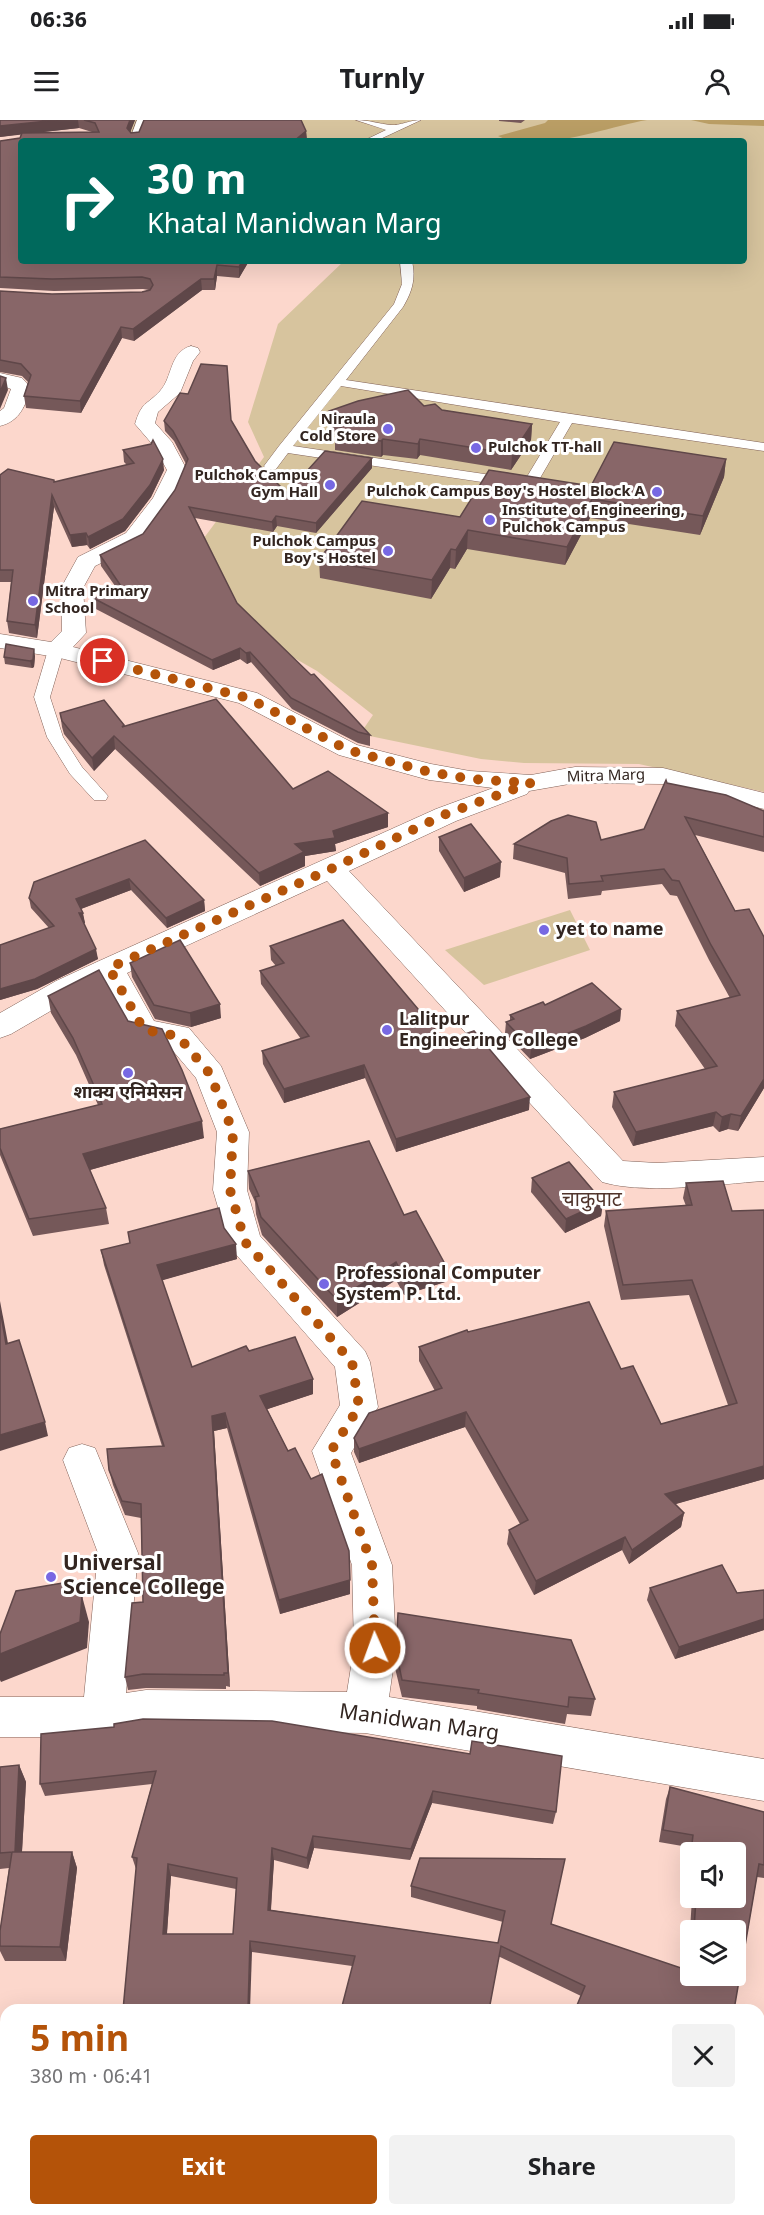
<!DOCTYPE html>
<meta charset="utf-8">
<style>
body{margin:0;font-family:Georgia,"Noto Sans Devanagari",serif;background:#f2f2f2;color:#202124;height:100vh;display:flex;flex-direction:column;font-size:22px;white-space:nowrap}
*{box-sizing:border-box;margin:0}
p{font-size:20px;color:#757577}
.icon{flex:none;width:33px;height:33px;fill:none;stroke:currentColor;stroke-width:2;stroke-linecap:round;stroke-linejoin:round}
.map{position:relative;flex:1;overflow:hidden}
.details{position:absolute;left:0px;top:1884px;width:765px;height:212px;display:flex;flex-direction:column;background:#fff;border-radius:18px 18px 0 0;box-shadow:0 6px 24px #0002}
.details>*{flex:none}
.guide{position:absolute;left:18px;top:18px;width:729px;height:126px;border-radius:6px;box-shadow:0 6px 24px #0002;background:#00695c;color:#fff;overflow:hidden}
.fabs{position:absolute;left:680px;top:1722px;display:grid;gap:12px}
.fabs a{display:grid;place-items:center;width:66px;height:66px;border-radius:6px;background:#fff;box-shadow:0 6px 24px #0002;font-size:30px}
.pin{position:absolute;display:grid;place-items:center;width:51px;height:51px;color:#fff;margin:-26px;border:3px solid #fff;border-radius:50%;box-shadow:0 2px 6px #0007}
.me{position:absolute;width:66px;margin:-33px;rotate:358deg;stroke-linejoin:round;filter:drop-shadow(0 0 4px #0008)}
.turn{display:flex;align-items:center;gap:21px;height:126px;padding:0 30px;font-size:27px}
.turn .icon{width:78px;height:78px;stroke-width:2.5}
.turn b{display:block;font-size:42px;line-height:51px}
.round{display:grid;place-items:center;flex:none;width:63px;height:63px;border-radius:6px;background:#f2f2f2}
.overview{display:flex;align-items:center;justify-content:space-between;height:102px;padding:0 30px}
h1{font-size:36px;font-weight:700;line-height:45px;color:#b45309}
.primary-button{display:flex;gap:12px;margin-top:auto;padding:12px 30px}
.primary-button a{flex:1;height:69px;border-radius:6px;background:#b45309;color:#fff;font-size:24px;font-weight:700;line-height:69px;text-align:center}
.primary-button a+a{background:#f2f2f2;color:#202124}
.status{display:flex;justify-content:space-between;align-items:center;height:42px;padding:0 30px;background:#fff;direction:ltr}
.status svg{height:16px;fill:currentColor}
header{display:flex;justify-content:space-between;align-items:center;height:78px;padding:0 30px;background:#fff;font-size:27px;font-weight:700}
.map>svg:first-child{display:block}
.green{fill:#d7c49e}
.forest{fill:#ba9e65}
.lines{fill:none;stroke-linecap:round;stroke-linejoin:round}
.service-casing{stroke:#816157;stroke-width:1}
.minor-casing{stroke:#816157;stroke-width:1}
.service{fill:#fff;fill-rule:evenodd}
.minor{fill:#fff;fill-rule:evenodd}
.wall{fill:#755859;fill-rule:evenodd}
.shaded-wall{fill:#5f4749}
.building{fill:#886668;stroke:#5f4749;stroke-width:1.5;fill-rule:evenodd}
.route{stroke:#b45309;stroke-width:10;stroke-dasharray:0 18}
.poi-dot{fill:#7768e3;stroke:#fff;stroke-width:2}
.labels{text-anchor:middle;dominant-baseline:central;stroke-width:6;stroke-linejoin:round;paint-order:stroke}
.far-poi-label{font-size:15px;font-weight:bold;fill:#322520;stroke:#fff;text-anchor:end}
.far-street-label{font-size:15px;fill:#322520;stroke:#fff}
.poi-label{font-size:18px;font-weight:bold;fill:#322520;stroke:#fff;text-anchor:start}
.neighbourhood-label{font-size:20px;fill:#50342b;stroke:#fff}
.near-poi-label{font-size:21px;font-weight:bold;fill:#322520;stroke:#fff;text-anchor:start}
.near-street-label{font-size:21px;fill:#322520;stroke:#fff}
</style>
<div class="status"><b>06:36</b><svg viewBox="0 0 49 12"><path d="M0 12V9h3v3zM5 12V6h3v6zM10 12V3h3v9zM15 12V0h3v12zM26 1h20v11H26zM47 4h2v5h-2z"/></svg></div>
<header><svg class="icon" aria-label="menu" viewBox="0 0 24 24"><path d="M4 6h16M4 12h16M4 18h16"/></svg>Turnly<svg class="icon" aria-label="person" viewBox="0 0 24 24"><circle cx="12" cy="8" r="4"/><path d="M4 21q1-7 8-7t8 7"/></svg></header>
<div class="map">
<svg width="764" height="2095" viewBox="0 0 764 2095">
<rect width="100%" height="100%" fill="#fcd7cc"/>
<!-- green -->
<g class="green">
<polygon points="111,0 764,0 764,672 639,644 524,643 481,639 360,614 373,595 317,551 247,511 198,426 264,337 248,302 278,204 344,141 744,141 744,21 108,21"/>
<polygon points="570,790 590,830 484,865 445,830"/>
</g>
<!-- forest -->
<g class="forest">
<path d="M548 0H647C606 7 536 35 498 16L545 3Z"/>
<polygon points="691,0 764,0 764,6 709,4"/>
</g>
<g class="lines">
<defs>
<g id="service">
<polygon points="137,0 147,0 138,21 132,21 130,19"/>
<path d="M356 0C369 0 379 4 391 5 399 6 411 0 421 0L376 21H363L386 10Z"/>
<path d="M400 141H412C416 159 412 172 403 187L346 260 764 323V331L572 303 536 365 529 369 288 333 276 349H266L264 346 279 326 394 184 402 164ZM341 266 560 302 525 360 293 326Z"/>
<polygon points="56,525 64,530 50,577 63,617 82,647 108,676 106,680 94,680 70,654 47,617 34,577 48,530"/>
</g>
<g id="minor">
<path d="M191 226 198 228 200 232 193 241 180 273 158 292 155 303 172 322 187 350 174 379 142 423 95 446 83 468 86 513 73 527 257 573 357 625 431 644 470 651 531 655 575 647 663 648 764 673V689L663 664 575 663 529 671 527 674 456 701 349 751 623 1041 657 1043 764 1037V1061C717 1064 646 1075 602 1062L327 761 127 853 154 901 189 908 221 946 249 1012 247 1070 260 1116 365 1231 370 1242 378 1287 351 1333 392 1445 396 1528 389 1577 764 1639V1681L365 1613 146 1610 103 1617H0V1577H84L98 1433 63 1340 69 1328 82 1324 95 1328 138 1433 126 1573 146 1570 347 1572 354 1528 352 1445 312 1331 340 1285 335 1247 233 1131 228 1122 213 1070 217 1012 196 958 168 925 133 917 103 864 78 875 11 914 0 918V893L56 861 99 841 436 689 493 668 429 660 339 635 239 583 56 537 0 528V514L51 522 62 511 61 468 78 437 126 413 153 378 167 350 153 325 135 304C142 281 146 286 160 271 173 257 169 232 191 226Z"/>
<path d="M0 253 22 258 31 268C25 286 20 301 0 306V291L4 288 11 269 0 265Z"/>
<rect x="0" y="1973" width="6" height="50"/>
<polygon points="473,2090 531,2090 534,2095 476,2095"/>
</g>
</defs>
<!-- service casing -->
<use href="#service" class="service-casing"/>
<!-- minor casing -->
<use href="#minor" class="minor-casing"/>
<!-- service -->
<use href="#service" class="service"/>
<!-- minor -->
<use href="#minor" class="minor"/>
</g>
<!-- wall -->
<g class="wall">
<path d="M0 0H135L130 12 131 13 306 11 307 21H21L249 141 239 158 217 156 215 170H202L134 221 122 218 81 293 26 288 24 276 28 262 22 256 0 252V171L52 174 142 172 149 170 143 169 54 171 0 168V21L20 18 21 14 0 17ZM79 8 92 12 34 13Z"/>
<polygon points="499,0 525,0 521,3 499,1"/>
<polygon points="424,286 442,290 532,304 531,320 511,350 420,335 417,339 383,335 381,337 335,330 335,314 336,313 329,307 329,291"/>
<polygon points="231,300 255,341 287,373 372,348 316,413 277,406 273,412 195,398 237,483 370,615 370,626 358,623 292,589 251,542 247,544 240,539 213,550 94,488 93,478 120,473 101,446 100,435 143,414 175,370 186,344 174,321 165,311 164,301"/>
<polygon points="123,330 164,350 151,377 125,411 90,429 87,425 72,427 54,387 37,518 9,513 7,501 11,462 0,462 0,355 55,362 127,345 124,342"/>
<polygon points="726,339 724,357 700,415 590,398 565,445 467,429 455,449 450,448 431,479 320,458 319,440 460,397 591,366"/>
<polygon points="35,536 34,547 32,548 5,544 4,537"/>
<polygon points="60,593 125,607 293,669 388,693 388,707 335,724 336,731 305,736 305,746 260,766 115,629 94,651 64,614 62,607"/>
<polygon points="667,663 764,691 764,732 695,715 735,791 764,968 738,1011 728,1009 719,1012 713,1006 633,1026 612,987 614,972 705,949 675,906 677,891 730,878 709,840 677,776 670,775 662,764 602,771 601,775 568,779 565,753 513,739 514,724 601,720 644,709"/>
<polygon points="439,717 500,757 464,772 439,731"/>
<polygon points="145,720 204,780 205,791 167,808 131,770 81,789 85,803 84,803 98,839 37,869 0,880 0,825 49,808 31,788 29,778"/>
<polygon points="270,826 445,921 529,990 396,1032 365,958 284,983 263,944 262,931 301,919 261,864 260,851 276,846 271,840"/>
<polygon points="130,843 221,898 191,907 155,899 132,857"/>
<polygon points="48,876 128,901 204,1018 90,1050 106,1088 109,1104 33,1116 0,1035 0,1009 98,985 76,935 51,893"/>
<polygon points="545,885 621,889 620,901 585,918 530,939 505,913 506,902 510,901 510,895"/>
<polygon points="248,1051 404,1095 445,1162 404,1175 396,1160 337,1197 262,1115 256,1094 255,1082 249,1069"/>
<polygon points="532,1058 603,1082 601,1096 565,1113 531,1072"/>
<polygon points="686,1063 764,1359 675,1384 684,1393 681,1407 629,1444 622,1430 534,1475 507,1424 509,1410 520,1404 465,1307 359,1343 354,1332 354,1318 435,1271 419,1241 419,1227 468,1212 621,1249 661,1304 728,1285 689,1175 621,1180 604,1106 606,1091 686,1086 683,1078"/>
<polygon points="224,1108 237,1139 162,1160 192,1247 249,1231 313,1259 313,1274 267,1289 288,1331 311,1359 349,1431 350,1474 280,1494 227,1308 214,1311 230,1567 226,1566 226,1569 146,1568 128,1570 125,1557 143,1482 141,1398 125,1395 113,1365 109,1350 162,1326 104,1145 101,1130"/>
<polygon points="650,1468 737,1473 764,1470 764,1510 675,1539 647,1480"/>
<polygon points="396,1531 595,1579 591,1596 567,1594 565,1604 477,1589 477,1586 402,1577 395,1548"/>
<path d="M114 1607 556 1692 553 1704 432 1683 410 1740 314 1728 308 1749 274 1740 271 1790 498 1823 503 1802 411 1777V1766L420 1738 551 1804 688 1851 690 1814V1856L735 1810H690L692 1778H735V1732H690V1765L685 1763 688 1727 659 1722 666 1679 670 1667 764 1692V1758L757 1757 734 1890 581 1876 500 1837 352 1846 252 1832 123 1890 136 1749 132 1737 152 1664 45 1676 40 1664ZM171 1756 236 1769 233 1814H167Z"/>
<polygon points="19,1645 26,1662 22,1732 72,1732 77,1748 66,1841 5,1841 0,1831 0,1811 9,1748 0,1749 0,1647"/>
<polygon points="667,2090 670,2090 737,2095 666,2095"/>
</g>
<!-- shaded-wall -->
<g class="shaded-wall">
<polygon points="57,0 78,0 79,8 0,17 0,6"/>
<polygon points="130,0 135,0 128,18 127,8"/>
<polygon points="306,11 307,21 294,21"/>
<polygon points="242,141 249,141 239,158 239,147"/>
<polygon points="217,145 217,156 215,170 214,159"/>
<polygon points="201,159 202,170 134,221 133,209"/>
<polygon points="121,207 122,218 81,293 80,281"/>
<polygon points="6,258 8,270 0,289 0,272"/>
<polygon points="532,304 531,320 511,350 512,334"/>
<polygon points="383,319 383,335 381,337 381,321"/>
<polygon points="420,319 420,335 417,339 418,324"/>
<polygon points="372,338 372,348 316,413 316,403"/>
<polygon points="163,339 164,350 151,377 125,411 90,429 88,417"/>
<polygon points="726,339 724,357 700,415 703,396"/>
<polygon points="52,375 54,387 37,518 35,505"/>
<polygon points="592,379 590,398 565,445 567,427"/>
<polygon points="276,396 277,406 273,412 272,402"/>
<polygon points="468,410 467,429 455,449 456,430"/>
<polygon points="86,413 87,425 72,427 70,415"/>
<polygon points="451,429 450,448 431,479 432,460"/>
<polygon points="240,528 240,539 213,550 212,540"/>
<polygon points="34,529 35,536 34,547 32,548 30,541"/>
<polygon points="250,532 251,542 247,544 246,533"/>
<polygon points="114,616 115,629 94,651 92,638"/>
<polygon points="388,693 388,707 335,724 336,731 305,736 305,746 260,766 259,753 295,724"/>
<polygon points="501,742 500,757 464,772 464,758"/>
<polygon points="129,759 131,770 78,790 76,779"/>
<polygon points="204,780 205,791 167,808 166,798"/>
<polygon points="79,793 83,793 85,803 81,804"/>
<polygon points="96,829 98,839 37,869 0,880 0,869"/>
<polygon points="220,884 221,898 191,907 190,893"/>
<polygon points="621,889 620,901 585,918 530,939 531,928"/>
<polygon points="364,945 365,958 284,983 284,969"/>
<polygon points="764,959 764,968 738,1011 741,996"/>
<polygon points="530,977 529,990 396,1032 396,1019"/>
<polygon points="716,992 713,1006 633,1026 636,1012"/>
<polygon points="731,994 728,1009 719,1012 722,997"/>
<polygon points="202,1001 204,1018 86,1051 83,1034"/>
<polygon points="603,1082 601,1096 565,1113 566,1099"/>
<polygon points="236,1124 237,1139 160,1161 157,1145"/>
<polygon points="396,1142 396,1160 337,1197 337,1180"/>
<polygon points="445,1144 445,1162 404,1175 404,1157"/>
<polygon points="0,1181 11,1239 6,1224 0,1189"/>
<polygon points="313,1259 313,1274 262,1291 260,1276"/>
<polygon points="466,1292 465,1307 359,1343 359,1329"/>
<polygon points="225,1293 227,1308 214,1311 230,1567 228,1553 212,1296"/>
<polygon points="45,1302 48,1316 0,1331 0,1315"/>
<polygon points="764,1346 764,1359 662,1388 665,1374"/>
<polygon points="684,1393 681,1407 629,1444 632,1430"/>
<polygon points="625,1417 622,1430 534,1475 536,1461"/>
<polygon points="350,1460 350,1474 280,1494 279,1480"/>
<polygon points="82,1476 89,1502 87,1528 1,1562 0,1560 0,1534"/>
<polygon points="764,1499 764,1510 675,1539 679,1527"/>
<polygon points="19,1645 26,1662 21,1747 15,1732"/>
<polygon points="433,1671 432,1683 410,1740 411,1729"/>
<polygon points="313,1716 314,1728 308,1749 307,1738"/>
<polygon points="272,1728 274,1740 270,1801 268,1790"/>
<polygon points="72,1732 77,1748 66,1841 60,1827"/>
<polygon points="168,1744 171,1756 166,1825 163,1814"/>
<polygon points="250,1821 252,1832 250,1890 248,1890"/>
</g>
<!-- building -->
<g class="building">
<polygon points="0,0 57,0 0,6"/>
<polygon points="84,0 130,0 127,8 131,13 139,12 144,0 301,0 306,11 294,21 21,21 21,141 242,141 239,147 217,145 214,159 201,159 133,209 121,207 80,281 24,276 31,255 21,244 0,240 0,171 52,174 142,172 150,170 153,165 150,159 142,157 52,159 0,157 0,21 20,18 22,13 99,12 95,3"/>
<polygon points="201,244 227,246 231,300 255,341 287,373 325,331 372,338 316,403 276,396 272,402 189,387 237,483 311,555 314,554 370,615 358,612 291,578 250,532 246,533 240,528 212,540 93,478 125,472 100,435 143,414 175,370 188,339 173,311 164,301 180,273 188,274"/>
<polygon points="0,256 6,258 0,272"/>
<polygon points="408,270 424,286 435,284 442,290 532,304 512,334 420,319 418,324 383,319 381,321 335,314 343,305 329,291 358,281"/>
<polygon points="153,320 163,339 150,365 123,399 88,417 86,413 70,415 52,375 35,505 7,501 13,450 0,450 0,355 8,349 54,360 54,362 134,343 123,330 151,324"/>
<polygon points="614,322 726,339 703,396 592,379 567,427 468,410 456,430 451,429 432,460 319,440 362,381 460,397 489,350 591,366"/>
<polygon points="6,524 34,529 33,540 30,541 4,537"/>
<polygon points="216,579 293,669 328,651 388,693 333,711 335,718 295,724 304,732 259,753 114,616 92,638 62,601 60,593 104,580 124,605 122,607"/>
<polygon points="666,660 667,663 726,675 764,691 764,717 685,697 735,791 749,789 764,817 764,959 741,996 731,994 722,997 716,992 636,1012 614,972 717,946 677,891 740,875 711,825 679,761 672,760 664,749 601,756 603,761 569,764 567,738 514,724 551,701 568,695 596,702 601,720 644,709"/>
<polygon points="471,704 501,742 464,758 439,717"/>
<polygon points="145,720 204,780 166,798 129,759 76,779 83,793 79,793 96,829 35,859 0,869 0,825 54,806 29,778 34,762"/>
<polygon points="343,800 445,921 474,911 530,977 396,1019 364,945 284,969 262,931 309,916 260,851 284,843 270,826"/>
<polygon points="180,820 220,884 190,893 154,885 130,843"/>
<polygon points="99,850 128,901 162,909 182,950 202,1001 83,1034 106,1088 29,1099 0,1028 0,1009 102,984 73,918 48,876"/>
<polygon points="592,863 621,889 586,906 531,928 506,902 514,899 510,895 543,882 545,885"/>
<polygon points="369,1021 404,1095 416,1091 445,1144 404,1157 396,1142 337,1180 261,1097 255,1077 259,1076 248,1051"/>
<polygon points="569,1042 603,1082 566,1099 532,1058"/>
<polygon points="723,1061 732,1091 764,1090 764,1346 665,1374 684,1393 632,1430 625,1417 536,1461 509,1410 528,1400 466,1292 359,1329 354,1318 369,1293 442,1268 419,1227 467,1210 468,1212 589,1182 621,1249 633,1246 661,1304 737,1283 692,1160 623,1165 606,1091 692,1085 686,1063"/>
<polygon points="219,1088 224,1108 236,1124 157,1145 192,1247 246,1226 249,1231 295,1217 313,1259 260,1276 288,1331 295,1328 311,1359 322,1354 349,1431 350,1460 279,1480 225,1293 212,1296 228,1553 224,1553 224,1555 143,1554 125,1557 132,1483 143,1482 141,1384 122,1381 109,1350 107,1329 164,1326 101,1130 130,1123 128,1112"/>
<polygon points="0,1189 6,1224 19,1220 45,1302 0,1315"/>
<polygon points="722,1445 737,1473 764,1470 764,1499 679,1527 650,1468"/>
<polygon points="74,1461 82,1476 80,1502 0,1534 0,1514 16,1471"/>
<polygon points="398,1493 571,1520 595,1579 569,1577 568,1587 478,1573 479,1570 402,1560 396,1531"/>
<path d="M143 1599 272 1601 470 1634 472 1621 562 1636 556 1692 433 1671 411 1729 313 1716 307 1738 272 1728 268 1790 498 1823 505 1791 411 1766 420 1738 565 1739 551 1804 690 1851V1856H735V1810H694L696 1778H735V1732H691L693 1715 663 1710 670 1667 764 1692V1745L759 1744 734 1890H575L585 1866 501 1826 489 1890H341L355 1836 250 1821 248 1890H123L137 1738 132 1737 156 1651 40 1664 41 1614 114 1607V1604ZM168 1744 237 1758 233 1814H163Z"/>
<polygon points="19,1645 15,1732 12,1732 72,1732 60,1827 0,1826 0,1811 12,1732 0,1733 0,1647"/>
<polygon points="115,2090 319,2090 319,2095 114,2095"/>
<polygon points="462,2090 483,2095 461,2095"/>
<polygon points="670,2090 704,2090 737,2095 670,2095"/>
</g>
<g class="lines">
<!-- route -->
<polyline class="route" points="103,541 248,578 348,630 429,652 470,659 531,663 446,694 331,749 109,848 144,910 178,916 210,954 233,1012 230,1070 245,1122 352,1242 359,1287 331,1331 372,1445 375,1528"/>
</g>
<!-- markers -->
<g class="poi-dot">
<circle cx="388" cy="309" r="6"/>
<circle cx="476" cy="328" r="6"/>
<circle cx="330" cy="365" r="6"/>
<circle cx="657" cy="372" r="6"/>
<circle cx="490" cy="400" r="6"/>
<circle cx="388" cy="431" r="6"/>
<circle cx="33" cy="481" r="6"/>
<circle cx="544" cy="810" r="6"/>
<circle cx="387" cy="910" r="6"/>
<circle cx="128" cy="953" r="6"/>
<circle cx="324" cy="1164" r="6"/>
<circle cx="51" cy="1457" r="6"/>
</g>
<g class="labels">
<!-- far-poi labels -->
<g class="far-poi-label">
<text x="376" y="300">Niraula<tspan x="376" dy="17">Cold Store</tspan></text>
<text x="488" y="328" text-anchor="start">Pulchok TT-hall</text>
<text x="318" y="356">Pulchok Campus<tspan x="318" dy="17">Gym Hall</tspan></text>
<text x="645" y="372">Pulchok Campus Boy's Hostel Block A</text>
<text x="502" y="391" text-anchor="start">Institute of Engineering,<tspan x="502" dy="17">Pulchok Campus</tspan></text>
<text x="376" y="422">Pulchok Campus<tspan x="376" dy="17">Boy's Hostel</tspan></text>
<text x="45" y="472" text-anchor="start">Mitra Primary<tspan x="45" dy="17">School</tspan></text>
</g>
<!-- far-street labels -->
<g class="far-street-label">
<text transform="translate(606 657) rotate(-2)">Mitra Marg</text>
</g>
<!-- poi labels -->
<g class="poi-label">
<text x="556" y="810">yet to name</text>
<text x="399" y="900">Lalitpur<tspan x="399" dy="21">Engineering College</tspan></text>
<text x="128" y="973" text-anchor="middle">शाक्य एनिमेसन</text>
<text x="336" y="1154">Professional Computer<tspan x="336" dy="21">System P. Ltd.</tspan></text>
</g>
<!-- neighbourhood labels -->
<g class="neighbourhood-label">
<text x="592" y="1081">चाकुपाट</text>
</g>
<!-- near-poi labels -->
<g class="near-poi-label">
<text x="63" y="1445">Universal<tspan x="63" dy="24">Science College</tspan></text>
</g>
<!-- near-street labels -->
<g class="near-street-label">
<text transform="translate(419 1604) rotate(8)">Manidwan Marg</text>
</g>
</g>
</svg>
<div class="fabs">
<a><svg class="icon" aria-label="sound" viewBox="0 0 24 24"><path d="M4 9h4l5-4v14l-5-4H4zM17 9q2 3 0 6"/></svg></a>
<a><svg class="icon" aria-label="layers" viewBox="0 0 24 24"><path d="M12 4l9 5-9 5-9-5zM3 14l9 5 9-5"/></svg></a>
</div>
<div class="pin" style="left:103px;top:541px;background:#d93025"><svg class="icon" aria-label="arrive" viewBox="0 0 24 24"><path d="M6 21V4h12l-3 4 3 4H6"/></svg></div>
<svg class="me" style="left:375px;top:1528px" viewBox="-20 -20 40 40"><circle r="17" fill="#b45309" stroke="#fff" stroke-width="3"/><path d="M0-11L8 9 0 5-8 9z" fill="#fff"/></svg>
<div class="guide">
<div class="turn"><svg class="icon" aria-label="right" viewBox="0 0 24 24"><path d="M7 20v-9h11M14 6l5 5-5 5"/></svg><div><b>30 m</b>Khatal Manidwan Marg</div></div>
</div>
<section class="details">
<div class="overview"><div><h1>5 min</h1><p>380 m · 06:41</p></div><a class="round"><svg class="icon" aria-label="close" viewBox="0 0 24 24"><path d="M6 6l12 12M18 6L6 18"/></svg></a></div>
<div class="primary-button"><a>Exit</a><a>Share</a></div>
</section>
</div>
